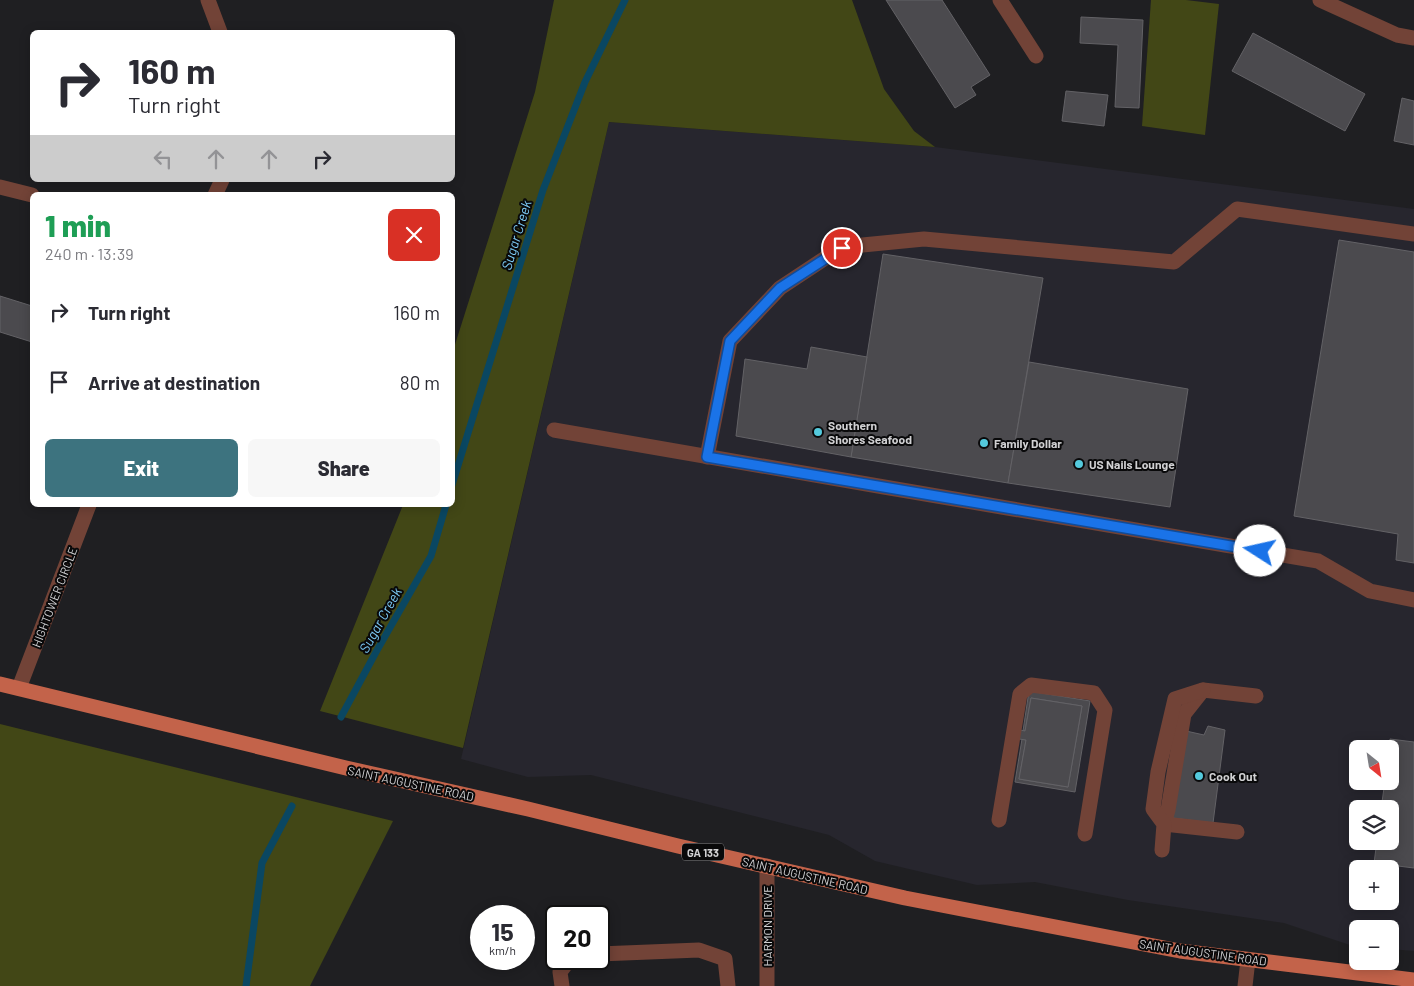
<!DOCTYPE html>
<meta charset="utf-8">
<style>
body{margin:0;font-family:Barlow,sans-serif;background:#f7f7f7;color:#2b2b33;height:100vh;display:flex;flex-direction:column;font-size:19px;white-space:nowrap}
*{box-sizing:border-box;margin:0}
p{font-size:16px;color:#7c7c81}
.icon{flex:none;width:28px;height:28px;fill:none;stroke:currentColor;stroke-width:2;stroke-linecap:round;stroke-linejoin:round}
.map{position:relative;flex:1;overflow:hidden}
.details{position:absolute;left:30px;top:192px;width:425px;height:315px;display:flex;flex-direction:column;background:#fff;border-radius:8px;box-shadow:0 2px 12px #0003}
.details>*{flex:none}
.banner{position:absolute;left:30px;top:30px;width:425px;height:152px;border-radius:8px;box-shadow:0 2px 12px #0003;background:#fff;color:#2b2b33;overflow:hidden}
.needle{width:32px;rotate:150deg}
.tools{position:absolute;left:1349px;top:740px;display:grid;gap:10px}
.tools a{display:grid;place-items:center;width:50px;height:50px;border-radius:8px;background:#fff;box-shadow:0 2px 12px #0003;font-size:25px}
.speed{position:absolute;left:470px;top:905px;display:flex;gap:10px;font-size:25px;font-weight:700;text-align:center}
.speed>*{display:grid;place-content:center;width:65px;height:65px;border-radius:50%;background:#fff;box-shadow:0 2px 12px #0003;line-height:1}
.speed small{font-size:12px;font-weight:400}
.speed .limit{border:2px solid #111;border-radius:8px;background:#fff;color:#111}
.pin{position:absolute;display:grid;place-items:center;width:42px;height:42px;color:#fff;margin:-21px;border:2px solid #fff;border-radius:50%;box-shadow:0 1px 5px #0007}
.me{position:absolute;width:55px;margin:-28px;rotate:280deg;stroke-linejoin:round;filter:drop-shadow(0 0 4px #0008)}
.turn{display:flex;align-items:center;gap:18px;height:105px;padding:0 15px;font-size:22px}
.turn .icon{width:65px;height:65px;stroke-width:2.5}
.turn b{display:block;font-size:35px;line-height:42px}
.lanes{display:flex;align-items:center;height:48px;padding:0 15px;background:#0003;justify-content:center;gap:25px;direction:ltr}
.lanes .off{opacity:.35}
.round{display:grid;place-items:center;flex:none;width:52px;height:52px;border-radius:8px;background:#f7f7f7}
.head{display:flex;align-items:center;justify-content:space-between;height:85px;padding:0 15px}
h1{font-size:30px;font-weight:800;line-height:38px;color:#1e9e55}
.action{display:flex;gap:10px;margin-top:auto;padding:10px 15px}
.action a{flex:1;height:58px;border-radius:8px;background:#3d737f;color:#fff;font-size:20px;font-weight:800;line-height:58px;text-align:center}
.action a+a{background:#f7f7f7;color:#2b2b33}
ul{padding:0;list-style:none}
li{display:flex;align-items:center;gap:15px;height:70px;padding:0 15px}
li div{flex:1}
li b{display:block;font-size:19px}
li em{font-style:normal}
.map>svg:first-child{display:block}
.built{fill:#27262e;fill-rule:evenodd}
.green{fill:#424716}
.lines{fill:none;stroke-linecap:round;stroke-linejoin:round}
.stream{stroke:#0a4762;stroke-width:7}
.building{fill:#4b4a4e;stroke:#636266}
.minor{stroke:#724337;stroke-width:15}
.major{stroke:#c3634a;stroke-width:15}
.route-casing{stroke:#114b97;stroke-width:12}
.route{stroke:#1a73e8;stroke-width:9}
.poi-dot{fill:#54cadd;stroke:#09090a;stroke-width:2}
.labels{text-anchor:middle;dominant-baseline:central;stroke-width:4;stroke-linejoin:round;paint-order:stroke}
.shield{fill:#09090a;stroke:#959597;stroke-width:1}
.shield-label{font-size:11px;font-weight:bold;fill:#d1d1d3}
.poi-label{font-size:12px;font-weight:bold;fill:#d1d1d3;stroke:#09090a;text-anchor:start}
.street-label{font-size:12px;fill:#d1d1d3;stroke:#09090a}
.water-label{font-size:14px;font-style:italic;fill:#7dcaf5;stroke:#09090a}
</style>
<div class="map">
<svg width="1414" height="986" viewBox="0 0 1414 986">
<rect width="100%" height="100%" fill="#1f1f22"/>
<!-- built -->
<path class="built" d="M609 122 935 147 1414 209V951L1390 949V929H1358L1357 945H1350L1284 923 1128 900 1035 882 977 885 875 861 829 835 591 775 528 777 461 759ZM1358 749H1390V781H1358ZM1358 809H1390V841H1358ZM1358 869H1390V901H1358Z"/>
<!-- green -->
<g class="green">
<polygon points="554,0 852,0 884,89 914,131 935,147 609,122 463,748 320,711 403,505 452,505 453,351 535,92"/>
<polygon points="1151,0 1186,0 1219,4 1205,135 1142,126"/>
<polygon points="0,724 393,821 310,986 0,986"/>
</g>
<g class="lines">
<!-- stream -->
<g class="stream">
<polyline points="452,485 543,190 585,82 625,0"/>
<polyline points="341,717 376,652 431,556 446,505"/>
<polyline points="246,986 262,863 292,806"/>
</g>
</g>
<!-- building -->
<g class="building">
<polygon points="886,0 942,0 990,75 971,87 976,95 955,108"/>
<polygon points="1081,17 1143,20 1139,108 1115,107 1118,45 1080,43"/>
<polygon points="1253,33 1365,94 1345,131 1232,71"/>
<polygon points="1066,91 1108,95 1104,126 1062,121"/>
<polygon points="1402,98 1414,101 1414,145 1394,141"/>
<polygon points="1339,240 1414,252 1414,563 1396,560 1398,534 1294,516"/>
<polygon points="883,254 1043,278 1008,483 851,457"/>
<polygon points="0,296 32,306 32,342 0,332"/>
<polygon points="811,347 867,357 851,457 736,436 745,359 807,369"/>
<polygon points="1029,362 1188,389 1170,507 1008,483"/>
<polygon points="1029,691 1090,701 1075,792 1015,782 1022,739 1026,740 1019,779 1068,787 1082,706 1031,698 1025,731 1023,731"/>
<polygon points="1031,698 1082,706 1068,787 1019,779 1026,740 1019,739 1020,730 1025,731"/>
<polygon points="1208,726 1225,730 1213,823 1172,818 1186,731 1204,735"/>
<polygon points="1390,739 1414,742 1414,868 1374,863 1377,841 1390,841 1390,809 1381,809 1385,781 1390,781 1390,749 1389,749"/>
</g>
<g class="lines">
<!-- minor -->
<g class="minor">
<polyline points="208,0 220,32"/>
<polyline points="1000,0 1036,56"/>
<polyline points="1320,0 1397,35 1414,38"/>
<polyline points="0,187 32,195"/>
<polyline points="215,195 222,180"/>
<polyline points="554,430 884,487 1318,561 1370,591 1414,600"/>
<polyline points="707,457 730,341 780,288 842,247 924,239 1174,262 1237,209 1414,234"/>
<polyline points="19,688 89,505"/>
<polyline points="999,820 1020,694 1031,685 1094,693 1105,710 1085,834"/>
<polyline points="1237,832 1164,824 1168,810 1184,714 1203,690 1256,696"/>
<polyline points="1162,850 1164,824 1153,809 1158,772 1175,699 1203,690"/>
<polyline points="599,954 699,950 725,959 728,986"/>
<polyline points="562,986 560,972 570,959"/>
<polyline points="767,986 767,866"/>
<polyline points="1245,986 1248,960"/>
</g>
<!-- major -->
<polyline class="major" points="0,684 346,768 528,809 678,846 905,898 1180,951 1414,980"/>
</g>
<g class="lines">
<defs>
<polyline id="route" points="842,248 780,288 730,341 707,457 1260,551"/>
</defs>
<!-- route casing -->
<use href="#route" class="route-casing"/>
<!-- route -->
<use href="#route" class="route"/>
</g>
<!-- markers -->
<g class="poi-dot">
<circle cx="818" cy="432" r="5"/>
<circle cx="984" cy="443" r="5"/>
<circle cx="1079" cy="464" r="5"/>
<circle cx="1199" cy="776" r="5"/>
</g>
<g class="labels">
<!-- shield labels -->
<rect class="shield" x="682" y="843.5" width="42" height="17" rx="4"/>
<g class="shield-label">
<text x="703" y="852">GA 133</text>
</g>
<!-- poi labels -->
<g class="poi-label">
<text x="828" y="425">Southern<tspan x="828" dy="14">Shores Seafood</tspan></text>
<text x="994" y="443">Family Dollar</text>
<text x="1089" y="464">US Nails Lounge</text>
<text x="1209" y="776">Cook Out</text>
</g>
<!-- street labels -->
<g class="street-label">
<text transform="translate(54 597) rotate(-69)">HIGHTOWER CIRCLE</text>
<text transform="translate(411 783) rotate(12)">SAINT AUGUSTINE ROAD</text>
<text transform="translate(805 875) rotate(13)">SAINT AUGUSTINE ROAD</text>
<text transform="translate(767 926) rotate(-90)">HARMON DRIVE</text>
<text transform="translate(1203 952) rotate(8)">SAINT AUGUSTINE ROAD</text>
</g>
<!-- water labels -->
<g class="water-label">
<text transform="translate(516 235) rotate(-73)">Sugar Creek</text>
<text transform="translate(380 620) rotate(-61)">Sugar Creek</text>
</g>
</g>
</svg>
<div class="tools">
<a><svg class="needle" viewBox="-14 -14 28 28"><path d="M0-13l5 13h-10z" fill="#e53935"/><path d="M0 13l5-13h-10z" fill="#7c7c81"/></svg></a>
<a><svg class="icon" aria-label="layers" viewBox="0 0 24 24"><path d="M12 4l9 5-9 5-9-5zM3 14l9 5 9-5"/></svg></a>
<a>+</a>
<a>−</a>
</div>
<div class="speed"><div>15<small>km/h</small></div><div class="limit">20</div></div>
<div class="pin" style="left:842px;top:248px;background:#d93025"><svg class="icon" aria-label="arrive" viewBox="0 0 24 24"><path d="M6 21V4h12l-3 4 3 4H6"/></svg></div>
<svg class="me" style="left:1260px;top:551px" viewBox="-20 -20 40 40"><circle r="19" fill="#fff"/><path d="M0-13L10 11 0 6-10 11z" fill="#1a73e8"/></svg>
<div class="banner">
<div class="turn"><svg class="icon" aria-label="right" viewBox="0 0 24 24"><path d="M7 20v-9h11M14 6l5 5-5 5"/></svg><div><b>160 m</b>Turn right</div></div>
<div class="lanes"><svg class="icon off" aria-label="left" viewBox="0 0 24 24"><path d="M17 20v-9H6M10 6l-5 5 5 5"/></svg><svg class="icon off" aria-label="ahead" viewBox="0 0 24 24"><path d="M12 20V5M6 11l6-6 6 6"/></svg><svg class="icon off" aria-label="ahead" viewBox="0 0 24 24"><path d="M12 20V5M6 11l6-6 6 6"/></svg><svg class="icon" aria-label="right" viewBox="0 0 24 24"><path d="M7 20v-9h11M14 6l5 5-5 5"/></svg></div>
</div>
<section class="details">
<div class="head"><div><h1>1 min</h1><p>240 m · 13:39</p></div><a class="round" style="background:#d93025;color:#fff"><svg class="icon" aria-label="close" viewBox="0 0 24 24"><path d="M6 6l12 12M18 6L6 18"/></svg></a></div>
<ul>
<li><svg class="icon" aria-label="right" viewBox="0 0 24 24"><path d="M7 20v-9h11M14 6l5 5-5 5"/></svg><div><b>Turn right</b></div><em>160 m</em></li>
<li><svg class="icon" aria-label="arrive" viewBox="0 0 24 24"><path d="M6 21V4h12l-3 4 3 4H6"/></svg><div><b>Arrive at destination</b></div><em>80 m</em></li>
</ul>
<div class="action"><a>Exit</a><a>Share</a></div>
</section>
</div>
